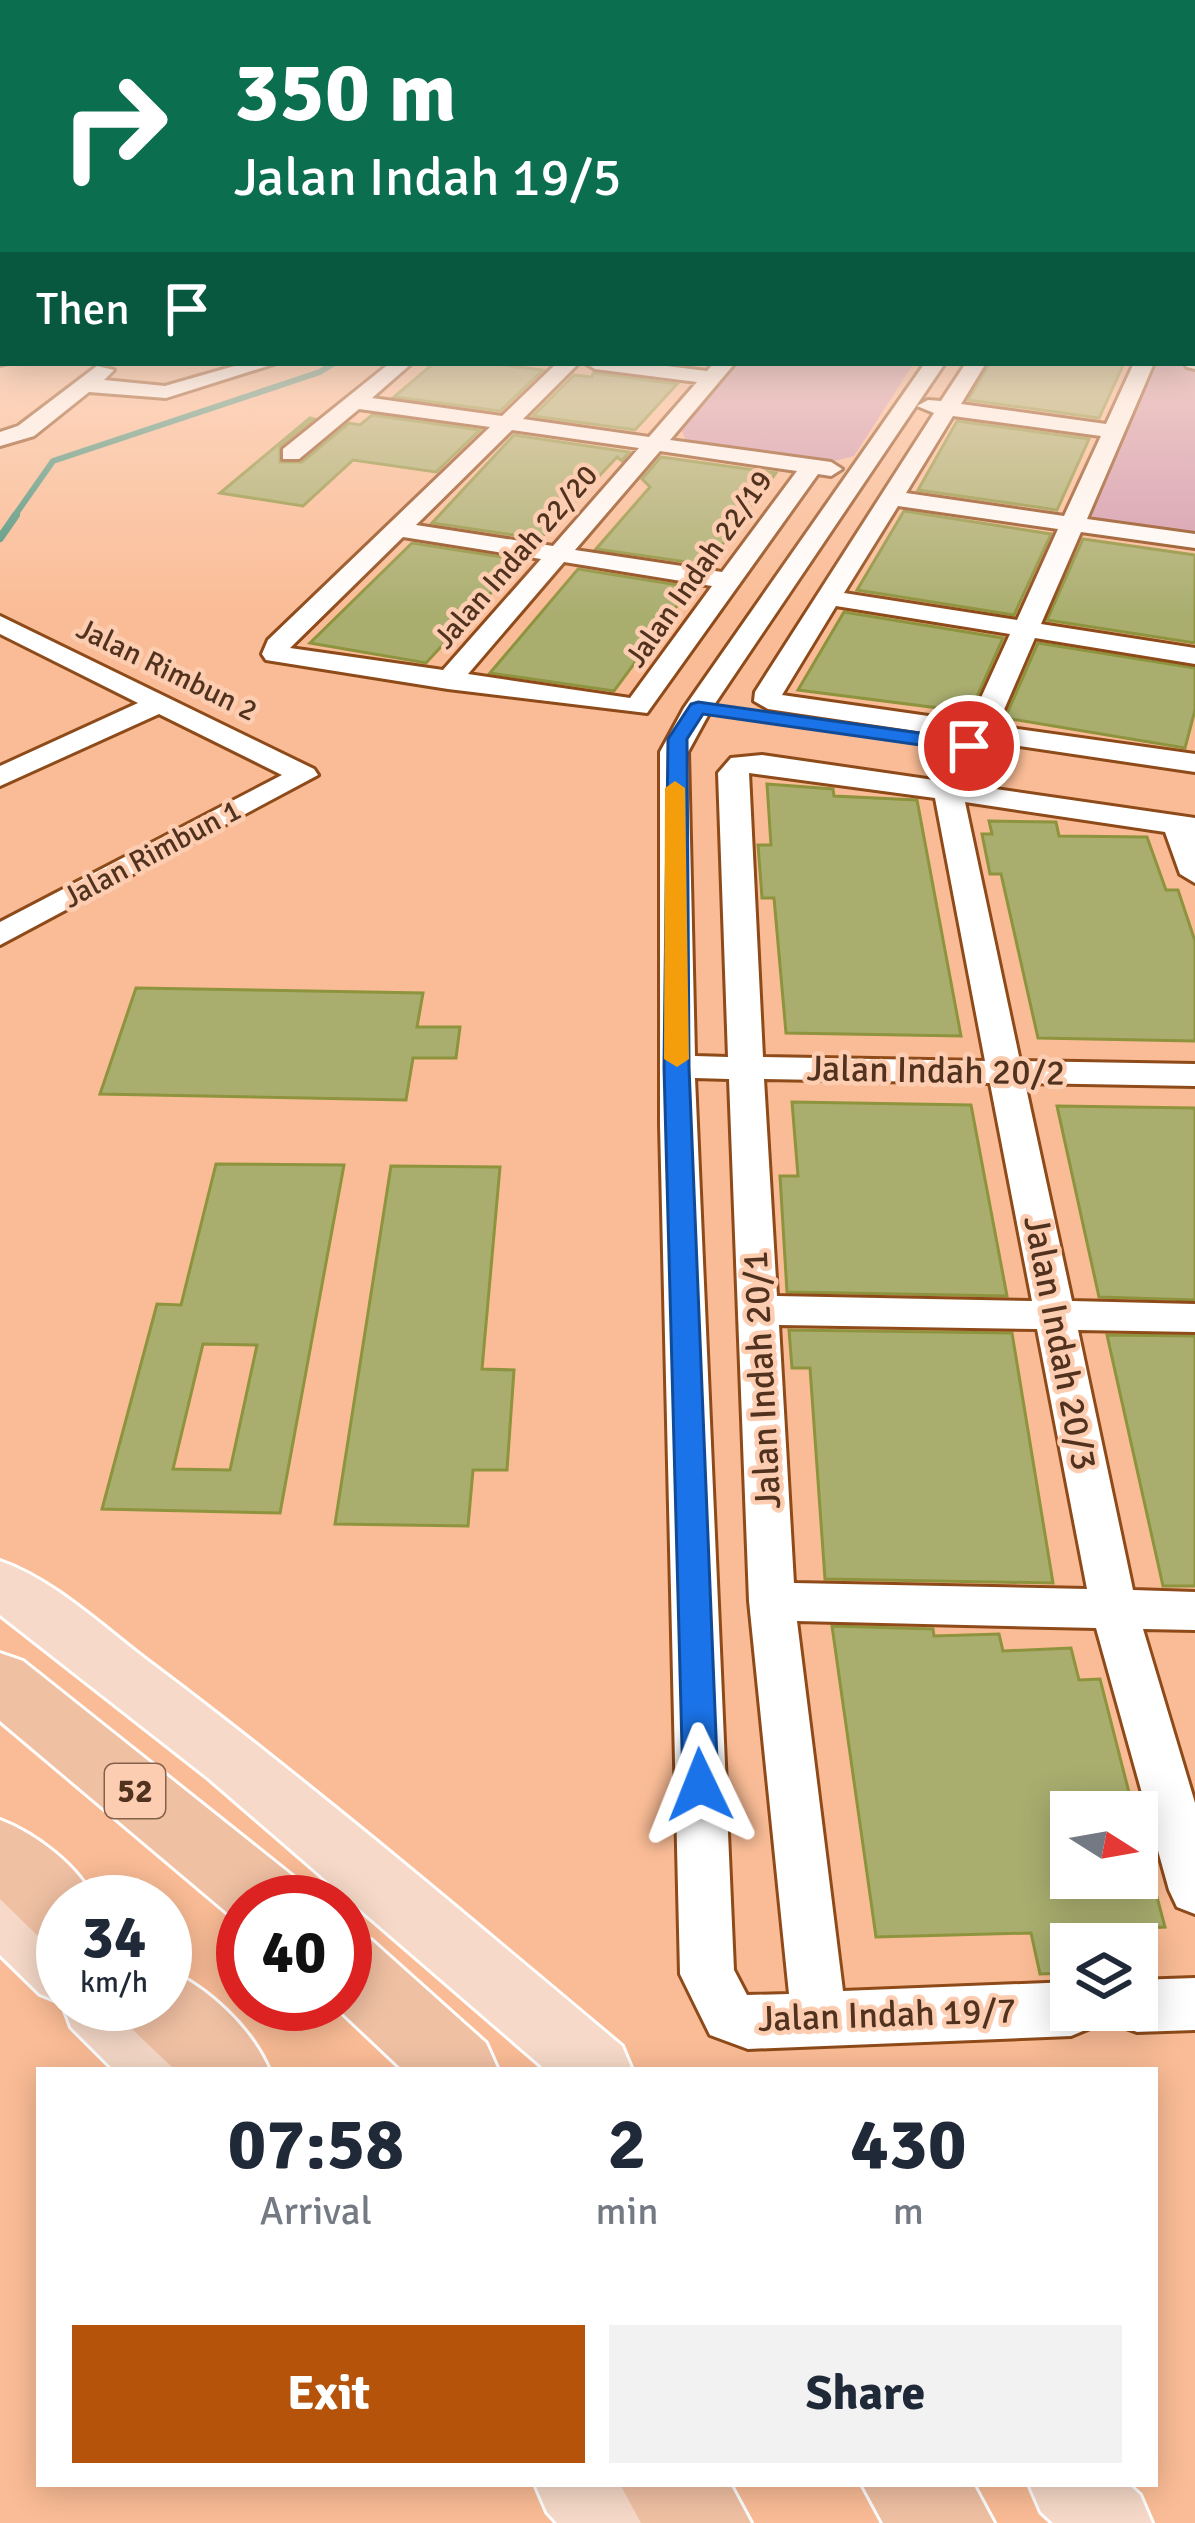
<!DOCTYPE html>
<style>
body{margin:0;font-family:Signika,sans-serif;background:#f2f2f3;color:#1f2937;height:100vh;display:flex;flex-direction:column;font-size:45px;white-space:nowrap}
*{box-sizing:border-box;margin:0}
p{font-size:39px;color:#747a83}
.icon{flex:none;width:66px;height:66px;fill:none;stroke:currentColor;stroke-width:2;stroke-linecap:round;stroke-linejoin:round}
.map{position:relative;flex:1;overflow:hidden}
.sheet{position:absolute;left:36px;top:2067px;width:1122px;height:420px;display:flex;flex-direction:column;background:#fff;border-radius:0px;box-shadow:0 6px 30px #0003}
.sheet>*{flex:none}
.hud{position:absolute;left:0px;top:0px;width:1197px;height:366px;box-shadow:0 6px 30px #0003;background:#0b6e4f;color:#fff;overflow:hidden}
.needle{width:78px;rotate:101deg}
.tools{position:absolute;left:1050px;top:1791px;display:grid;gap:24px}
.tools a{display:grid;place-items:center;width:108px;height:108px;border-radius:0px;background:#fff;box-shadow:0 6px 30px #0003;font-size:60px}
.speed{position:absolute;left:36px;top:1875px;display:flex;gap:24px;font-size:60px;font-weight:700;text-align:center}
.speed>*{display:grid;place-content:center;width:156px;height:156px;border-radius:50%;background:#fff;box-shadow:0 6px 30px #0003;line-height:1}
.speed small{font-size:30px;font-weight:400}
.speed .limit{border:18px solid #d22;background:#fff;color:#111}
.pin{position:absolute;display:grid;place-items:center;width:102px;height:102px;color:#fff;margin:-51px;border:6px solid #fff;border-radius:50%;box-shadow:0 3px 12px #0007}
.me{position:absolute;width:132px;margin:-66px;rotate:358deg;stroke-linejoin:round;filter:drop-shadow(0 0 9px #0008)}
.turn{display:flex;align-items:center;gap:42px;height:252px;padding:0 36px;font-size:54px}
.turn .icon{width:156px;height:156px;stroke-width:2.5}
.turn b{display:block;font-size:84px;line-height:102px}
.then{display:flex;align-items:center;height:114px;padding:0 36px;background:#0003;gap:24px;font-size:45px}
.eta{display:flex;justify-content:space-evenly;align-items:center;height:204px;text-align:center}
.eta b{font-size:72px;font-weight:700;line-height:84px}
.cta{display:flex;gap:24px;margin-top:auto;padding:24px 36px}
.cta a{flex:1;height:138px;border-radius:0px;background:#b45309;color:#fff;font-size:48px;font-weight:700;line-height:138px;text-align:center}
.cta a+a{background:#f2f2f3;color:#1f2937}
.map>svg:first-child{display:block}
.green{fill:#d29ab1}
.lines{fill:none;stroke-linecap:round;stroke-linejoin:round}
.stream-far1{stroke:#46937d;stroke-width:6}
.stream{stroke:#46937d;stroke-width:8}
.building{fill:#a9ae6f;stroke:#8e933d;stroke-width:3;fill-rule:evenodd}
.minor-casing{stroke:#8e4a19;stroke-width:6}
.major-casing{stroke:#fff;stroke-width:6}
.highway-casing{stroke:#fff;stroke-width:6}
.minor{fill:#fff;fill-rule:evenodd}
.major{fill:#f6d9c8;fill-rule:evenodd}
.highway{fill:#f0c0a3;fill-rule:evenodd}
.route{fill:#1a73e8;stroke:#114b97;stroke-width:3}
.slow{fill:#f59e0b}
.labels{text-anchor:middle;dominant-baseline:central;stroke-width:9;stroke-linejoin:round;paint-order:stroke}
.far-street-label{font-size:30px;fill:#51321f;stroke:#fccdb1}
.shield{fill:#fccdb1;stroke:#84604b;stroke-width:3}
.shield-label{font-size:33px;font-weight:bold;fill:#51321f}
.street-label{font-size:36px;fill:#51321f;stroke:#fccdb1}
</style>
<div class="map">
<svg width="1195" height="2523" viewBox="0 0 1195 2523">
<rect width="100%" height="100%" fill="#fabc96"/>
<!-- green -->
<g class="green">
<polygon points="736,363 914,363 854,456 831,462 687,443 680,427"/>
<polygon points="1151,363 1195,367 1195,535 1086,519"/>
</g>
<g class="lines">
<!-- stream-far1 -->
<polyline class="stream-far1" points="13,518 53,461 320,372 334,363"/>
<!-- stream -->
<polyline class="stream" points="0,538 16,515"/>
</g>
<!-- building -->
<g class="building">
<polygon points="434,363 487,363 543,370 500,411 394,397"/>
<polygon points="990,363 1124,363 1099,418 968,400"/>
<polygon points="593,373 594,373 677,384 635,430 533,416 574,375 592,377"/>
<polygon points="372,415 480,430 436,472 353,460 303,506 220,493 310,418 314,419 280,446 280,462 302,462 349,423 360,425"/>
<polygon points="957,421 1089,439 1057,510 918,490"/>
<polygon points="514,435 629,452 622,461 617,457 540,539 432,523"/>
<polygon points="661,457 776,473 707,565 596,549 650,487 642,479"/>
<polygon points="904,511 1051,534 1014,615 857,590"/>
<polygon points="1083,539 1195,555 1195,643 1047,620"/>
<polygon points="412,543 521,560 426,663 310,643"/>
<polygon points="578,569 691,587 614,691 490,673"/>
<polygon points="844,612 1003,638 970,712 798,690"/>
<polygon points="1038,643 1195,668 1195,710 1185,748 1005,718"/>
<polygon points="767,784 833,789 834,796 917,800 961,1036 786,1033 774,898 762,898 761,884 758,845 771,845"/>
<polygon points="989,821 1056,822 1059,836 1147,837 1166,890 1178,890 1195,941 1195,1041 1038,1038 1001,874 990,874 982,834 992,834"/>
<polygon points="136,988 423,993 417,1027 460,1027 456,1058 413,1058 406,1100 100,1094"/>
<polygon points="792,1102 971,1105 1007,1296 787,1292 780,1176 798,1176"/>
<polygon points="1057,1106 1195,1108 1195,1300 1099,1297"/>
<path d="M216 1164 344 1165 280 1513 102 1509 157 1304 181 1305ZM203 1344 257 1345 230 1470 173 1469Z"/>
<polygon points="391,1166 500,1167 482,1369 514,1370 507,1470 473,1470 468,1526 335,1524"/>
<polygon points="789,1330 1012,1333 1053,1583 825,1579 810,1368 792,1368"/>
<polygon points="1107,1335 1195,1336 1195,1586 1163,1586"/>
<polygon points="832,1626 933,1629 934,1636 999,1634 1003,1651 1071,1648 1079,1680 1100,1679 1134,1812 1071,1812 1071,1878 1152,1878 1165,1927 1097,1930 1100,1944 1071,1944 1071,1973 1040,1974 1031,1933 876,1937"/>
</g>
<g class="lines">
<defs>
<g id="minor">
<rect x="1194" y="284" width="1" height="12"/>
<polygon points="3,289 3,302 0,303 0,290"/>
<polygon points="3,351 3,363 8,363 0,365"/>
<polygon points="1194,357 1195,369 1187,367 1184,363 1194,363"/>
<polygon points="245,363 277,363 166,398 89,392 34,436 0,446 0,432 18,426 97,366 114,370 104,380 165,386"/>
<path d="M390 363H412L372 398 502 416 557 363H579L523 419 649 437 697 382 595 369 585 363H642L707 371 714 363H735L670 440 831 462 842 469 831 476 818 474 647 713 448 689 266 660 262 654 268 640 490 427 359 409 299 459H283V449ZM512 430 639 448 553 546 416 525ZM660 451 797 471 722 572 575 550ZM403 537 541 559 443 670 290 648ZM564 562 712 586 630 698 468 674Z"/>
<path d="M925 363H945L712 708 688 752 695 1056 728 1057 718 773 731 758 762 755 1195 818V883L1180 874 1165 832 965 802 1020 1061 1195 1064V1086L1025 1083 1072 1301 1195 1304V1332L1078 1330 1133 1590 1195 1592V1630L1143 1629 1195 1803V1914L1177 1907 1169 1890 1096 1628 797 1621 843 1991 1071 1982V2010H1098L1090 2028 1071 2036 748 2049 710 2035 680 1974 660 1124V752L684 708ZM749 773 935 798 985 1061 763 1057ZM695 1078 729 1079 749 1601 789 1994 747 1995 734 1970ZM764 1079 990 1083 1032 1301 777 1296ZM779 1325 1037 1329 1087 1589 794 1583Z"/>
<path d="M966 363H986L961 404 1106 424 1134 363H1154L1087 519 1195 534V548L1081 532 1041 624 1195 648V664L1035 638 997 726 1195 754V772L768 709 754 701 755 692 934 413 917 406 928 400 941 401ZM953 416 1101 436 1064 516 906 493ZM898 506 1058 529 1017 620 844 593ZM836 606 1010 634 970 722 782 695Z"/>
<polygon points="0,616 314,769 318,775 0,945 0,922 282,775 159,714 0,786 0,766 138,703 0,634"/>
<polygon points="1195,1978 1195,2030 1137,2032 1118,2025 1111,2010 1137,2010 1137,1980"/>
</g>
<g id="major">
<path d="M0 1561C55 1580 105 1629 152 1664 313 1785 467 1916 622 2046L632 2070H546L208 1778 0 1615Z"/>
<polygon points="0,1881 23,1890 63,1928 63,2004 143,2004 186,2046 196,2070 114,2070 71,2027 62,2003 40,1994 0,1955"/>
<polygon points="535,2484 631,2484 641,2495 653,2523 557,2523 547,2512"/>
<polygon points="1029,2484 1128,2484 1140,2495 1152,2523 1053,2523 1041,2512"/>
</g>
<g id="highway">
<polygon points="0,1653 23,1661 295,1878 305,1902 243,1902 243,1926 0,1721"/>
<path d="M0 1820C35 1833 80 1867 95 1902H63V1945L37 1935 0 1899Z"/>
<polygon points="345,1930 371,1940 486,2043 498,2070 403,2070 333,2004 345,2004"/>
<path d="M165 1969C207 1986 252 2029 269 2070H175L133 2030 122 2004H165Z"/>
<polygon points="620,2484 730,2484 751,2523 641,2523"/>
<polygon points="862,2484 973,2484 994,2523 883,2523"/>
</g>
</defs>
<!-- minor casing -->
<use href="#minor" class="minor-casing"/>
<!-- major casing -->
<use href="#major" class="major-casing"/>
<!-- highway casing -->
<use href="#highway" class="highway-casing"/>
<!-- minor -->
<use href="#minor" class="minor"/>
<!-- major -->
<use href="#major" class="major"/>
<!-- highway -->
<use href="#highway" class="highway"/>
</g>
<!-- sky -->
<linearGradient id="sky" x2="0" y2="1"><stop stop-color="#67a7bd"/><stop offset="0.43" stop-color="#fde1d0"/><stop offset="1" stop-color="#fde1d0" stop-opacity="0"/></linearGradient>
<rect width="1195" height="616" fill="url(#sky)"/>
<!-- route -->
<polygon class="route" points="698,702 969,740 979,746 969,752 703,714 687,739 689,1067 718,1785 713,1796 700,1800 688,1796 683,1785 664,1067 668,739 691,704"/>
<!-- slow -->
<polygon class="slow" points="675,781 685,788 689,1059 677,1067 664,1059 665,788"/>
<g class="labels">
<!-- far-street labels -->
<g class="far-street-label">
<text transform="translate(516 557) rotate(-49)">Jalan Indah 22/20</text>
<text transform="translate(699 569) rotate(-55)">Jalan Indah 22/19</text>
<text transform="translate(167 670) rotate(26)">Jalan Rimbun 2</text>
<text transform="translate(152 854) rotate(-28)">Jalan Rimbun 1</text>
</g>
<!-- shield labels -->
<rect class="shield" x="105" y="1764" width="60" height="54" rx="9"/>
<g class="shield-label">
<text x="135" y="1791">52</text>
</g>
<!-- street labels -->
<g class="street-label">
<text transform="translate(936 1071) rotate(1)">Jalan Indah 20/2</text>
<text transform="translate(1060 1343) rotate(79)">Jalan Indah 20/3</text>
<text transform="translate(762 1380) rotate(-93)">Jalan Indah 20/1</text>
<text transform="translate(887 2015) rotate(-2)">Jalan Indah 19/7</text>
</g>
</g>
</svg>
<div class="tools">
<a><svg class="needle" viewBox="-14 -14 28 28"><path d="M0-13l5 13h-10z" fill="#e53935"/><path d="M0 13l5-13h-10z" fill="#747a83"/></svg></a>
<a><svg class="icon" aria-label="layers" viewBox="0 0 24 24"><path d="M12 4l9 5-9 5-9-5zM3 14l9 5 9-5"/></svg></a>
</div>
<div class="speed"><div>34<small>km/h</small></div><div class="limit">40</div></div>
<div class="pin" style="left:969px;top:746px;background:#d93025"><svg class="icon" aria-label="arrive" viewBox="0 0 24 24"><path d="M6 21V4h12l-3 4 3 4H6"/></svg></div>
<svg class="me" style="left:700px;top:1785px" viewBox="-20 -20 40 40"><path d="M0-17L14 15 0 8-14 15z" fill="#1a73e8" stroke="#fff" stroke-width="4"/></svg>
<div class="hud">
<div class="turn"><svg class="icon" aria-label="right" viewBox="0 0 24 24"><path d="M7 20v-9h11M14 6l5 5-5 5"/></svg><div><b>350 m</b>Jalan Indah 19/5</div></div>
<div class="then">Then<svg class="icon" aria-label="arrive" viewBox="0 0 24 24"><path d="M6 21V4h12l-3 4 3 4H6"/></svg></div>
</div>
<section class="sheet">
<div class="eta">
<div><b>07:58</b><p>Arrival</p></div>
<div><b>2</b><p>min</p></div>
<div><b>430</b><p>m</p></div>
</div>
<div class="cta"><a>Exit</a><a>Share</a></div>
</section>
</div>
